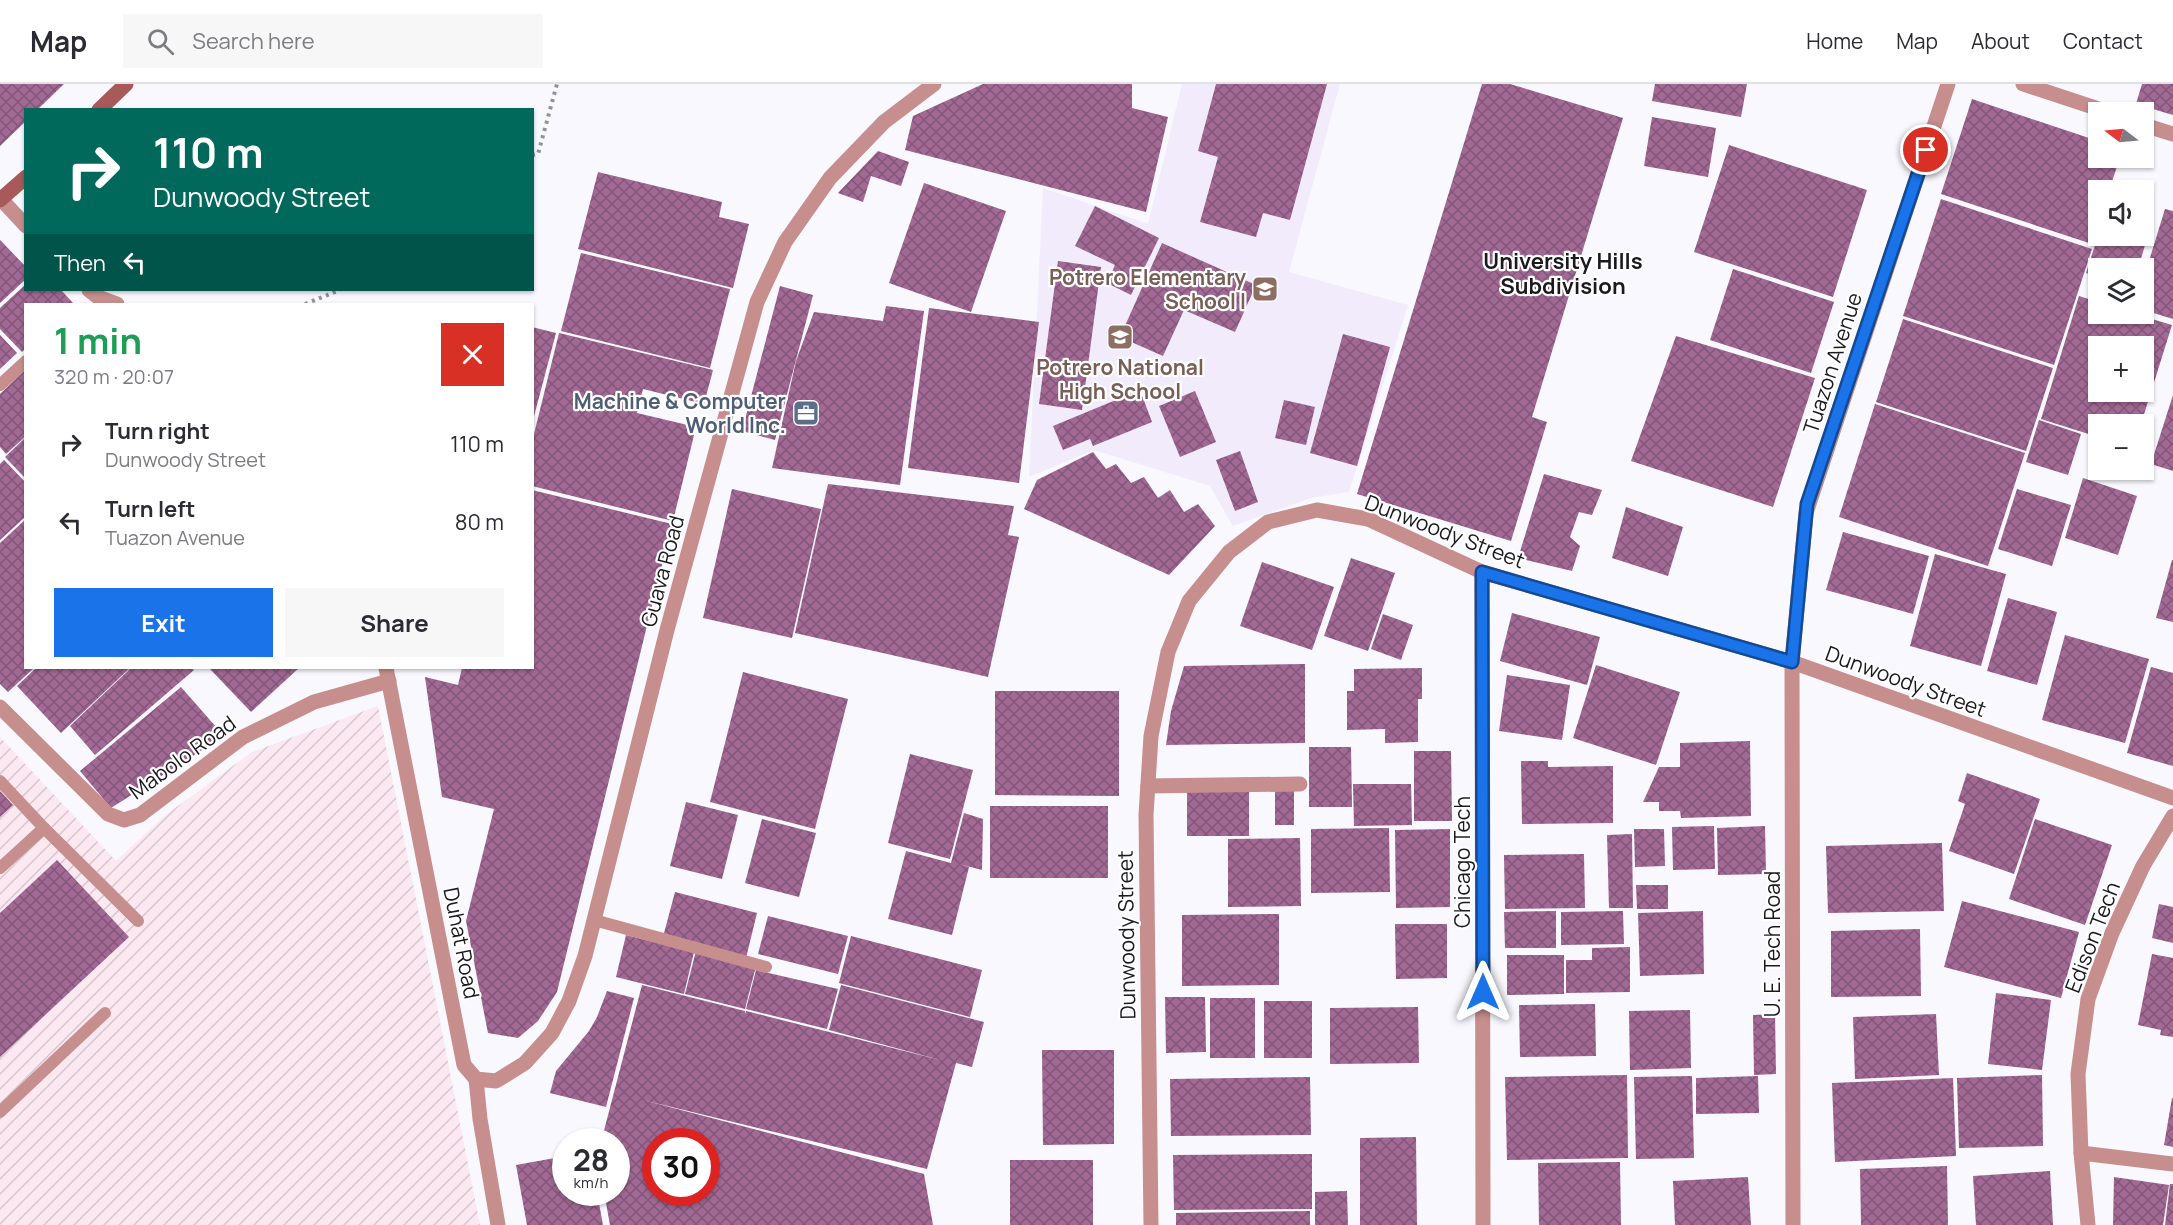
<!DOCTYPE html>
<meta charset="utf-8">
<style>
body{margin:0;font-family:Manrope,sans-serif;background:#f7f7f7;color:#2b2b33;height:100vh;display:flex;flex-direction:column;font-size:22px;white-space:nowrap}
*{box-sizing:border-box;margin:0}
p{font-size:20px;color:#7c7c81}
.icon{flex:none;width:33px;height:33px;fill:none;stroke:currentColor;stroke-width:2;stroke-linecap:round;stroke-linejoin:round}
.map{position:relative;flex:1;overflow:hidden}
.sheet{position:absolute;left:24px;top:219px;width:510px;height:366px;display:flex;flex-direction:column;background:#fff;border-radius:0px;box-shadow:0 2px 4px #0004}
.sheet>*{flex:none}
.top-card{position:absolute;left:24px;top:24px;width:510px;height:183px;border-radius:0px;box-shadow:0 2px 4px #0004;background:#00695c;color:#fff;overflow:hidden}
.needle{width:39px;rotate:286deg}
.tools{position:absolute;left:2088px;top:18px;display:grid;gap:12px}
.tools a{display:grid;place-items:center;width:66px;height:66px;border-radius:0px;background:#fff;box-shadow:0 2px 4px #0004;font-size:30px}
.speed{position:absolute;left:552px;top:1044px;display:flex;gap:12px;font-size:30px;font-weight:700;text-align:center}
.speed>*{display:grid;place-content:center;width:78px;height:78px;border-radius:50%;background:#fff;box-shadow:0 2px 4px #0004;line-height:1}
.speed small{font-size:15px;font-weight:400}
.speed .limit{border:9px solid #d22;background:#fff;color:#111}
.pin{position:absolute;display:grid;place-items:center;width:51px;height:51px;color:#fff;margin:-26px;border:3px solid #fff;border-radius:50%;box-shadow:0 2px 6px #0007}
.me{position:absolute;width:66px;margin:-33px;rotate:0deg;stroke-linejoin:round;filter:drop-shadow(0 0 4px #0008)}
.turn{display:flex;align-items:center;gap:21px;height:126px;padding:0 30px;font-size:27px}
.turn .icon{width:78px;height:78px;stroke-width:2.5}
.turn b{display:block;font-size:42px;line-height:51px}
.then{display:flex;align-items:center;height:57px;padding:0 30px;background:#0003;gap:12px;font-size:22px}
.round{display:grid;place-items:center;flex:none;width:63px;height:63px;border-radius:0px;background:#f7f7f7}
.headline{display:flex;align-items:center;justify-content:space-between;height:102px;padding:0 30px}
h1{font-size:36px;font-weight:700;line-height:45px;color:#1e9e55}
.button{display:flex;gap:12px;margin-top:auto;padding:12px 30px}
.button a{flex:1;height:69px;border-radius:0px;background:#1a73e8;color:#fff;font-size:24px;font-weight:700;line-height:69px;text-align:center}
.button a+a{background:#f7f7f7;color:#2b2b33}
ul{padding:0;list-style:none}
li{display:flex;align-items:center;gap:18px;height:78px;padding:0 30px}
li div{flex:1}
li b{display:block;font-size:22px}
li em{font-style:normal}
header{display:flex;align-items:center;gap:36px;box-sizing:border-box;height:84px;padding:0 30px;background:#fff;border-bottom:2px solid #e1e1e2}
header strong{font-size:28px}
nav{display:flex;gap:33px;margin-inline-start:auto;font-size:21px}
.search{width:420px;height:54px;background:#f7f7f7;display:flex;align-items:center;gap:15px;box-sizing:border-box;padding:0 21px;border-radius:0px;color:#7c7c81;font-size:22px}
.map>svg:first-child{display:block}
.industrial{fill:url(#industrial-furrows)}
.education{fill:#f2ebfc}
.building{fill:url(#building-cross-hatch);fill-rule:evenodd}
.lines{fill:none;stroke-linecap:round;stroke-linejoin:round}
.path{stroke:#919196;stroke-width:4;stroke-dasharray:3 4.5;stroke-linecap:butt}
.service{stroke:#c68e8c;stroke-width:12}
.minor{stroke:#c68e8c;stroke-width:15}
.tertiary{stroke:#c68e8c;stroke-width:15}
.secondary{stroke:#a85959;stroke-width:15}
.route-casing{stroke:#114b97;stroke-width:15}
.route{stroke:#1a73e8;stroke-width:10}
.labels{text-anchor:middle;dominant-baseline:central;stroke-width:4.5;stroke-linejoin:round;paint-order:stroke}
.education-label{font-size:21px;font-weight:bold;fill:#785e54;stroke:#fff;text-anchor:end}
.street-label{font-size:21px;fill:#1a1a1e;stroke:#fff}
.service-label{font-size:21px;font-weight:bold;fill:#4e5e75;stroke:#fff;text-anchor:end}
.neighbourhood-label{font-size:22px;font-weight:bold;fill:#1a1a1e;stroke:#fff}
</style>
<header>
<strong>Map</strong>
<div class="search"><svg class="icon" aria-label="search" viewBox="0 0 24 24"><circle cx="10" cy="10" r="6"/><path d="M15 15l6 6"/></svg>Search here</div>
<nav><a>Home</a><a>Map</a><a>About</a><a>Contact</a></nav>
</header>
<div class="map">
<svg width="2173" height="1141" viewBox="0 0 2173 1141">
<defs>
<pattern id="industrial-furrows" width="10" height="10" patternUnits="userSpaceOnUse" patternTransform="scale(1.5)"><rect width="10" height="10" fill="#fce8f1"/><path d="M-1 1l2-2M0 10L10 0M9 11l2-2" fill="none" stroke="#d7c6ce"/></pattern>
<pattern id="building-cross-hatch" width="8" height="8" patternUnits="userSpaceOnUse" patternTransform="scale(1.5)"><rect width="8" height="8" fill="#a16994"/><path d="M0 0l8 8M0 8l8-8" fill="none" stroke="#825678"/></pattern>
</defs>
<rect width="100%" height="100%" fill="#f8f8fe"/>
<!-- industrial -->
<polygon class="industrial" points="378,622 480,1141 0,1141 0,653 116,777 163,733 252,668"/>
<!-- education -->
<polygon class="education" points="1182,0 1340,0 1289,188 1408,221 1349,408 1311,414 1233,442 1210,402 1094,366 1029,393 1043,104 1148,140"/>
<!-- building -->
<g class="building">
<polygon points="0,0 64,0 37,26 26,26 26,37 0,62"/>
<polygon points="983,0 1132,0 1132,24 1168,33 1146,128 905,66 913,32"/>
<polygon points="1216,0 1327,0 1290,136 1263,129 1256,153 1200,138 1218,73 1198,67"/>
<polygon points="1482,0 1510,0 1623,34 1532,333 1547,338 1511,457 1357,410"/>
<polygon points="1655,0 1747,0 1741,33 1652,17"/>
<polygon points="2142,0 2173,0 2173,31 2136,20"/>
<polygon points="1972,15 2098,57 2098,74 2120,74 2109,106 2098,106 2098,140 2092,160 1941,110"/>
<polygon points="1652,33 1716,44 1708,93 1644,82"/>
<polygon points="1729,61 1867,106 1833,213 1694,168"/>
<polygon points="878,67 909,78 901,102 871,92 863,118 838,109"/>
<polygon points="598,88 722,118 719,133 749,140 733,204 578,165"/>
<polygon points="924,99 1006,127 971,228 889,199"/>
<polygon points="1941,115 2092,165 2054,281 1903,232"/>
<polygon points="1095,122 1159,154 1131,211 1107,199 1115,181 1075,162"/>
<polygon points="2165,125 2173,127 2173,235 2144,226 2144,193"/>
<polygon points="2144,140 2151,142 2138,184 2098,184 2098,193 2086,189 2098,152 2144,152"/>
<polygon points="0,156 26,183 26,195 0,219"/>
<polygon points="1162,159 1256,201 1235,248 1184,226 1163,272 1120,253"/>
<polygon points="581,169 730,205 710,284 561,247"/>
<polygon points="1058,177 1101,183 1082,326 1039,320"/>
<polygon points="1733,185 1834,218 1811,289 1710,256"/>
<polygon points="26,200 26,206 61,206 73,219 72,220 26,220 26,264 22,268 0,245 0,224"/>
<polygon points="780,202 813,211 775,356 742,347"/>
<path d="M2079 212 2098 218V230H2135L2172 241 2141 340H2098V353L2041 335ZM2098 262H2144V308H2098Z"/>
<polygon points="886,222 924,227 900,401 772,384 796,277 814,228 883,237"/>
<polygon points="929,224 1039,238 1019,399 908,384"/>
<polygon points="1903,235 2053,284 2026,367 1876,318"/>
<polygon points="532,243 556,249 533,336 532,336"/>
<polygon points="559,249 713,286 704,320 643,305 637,329 696,343 673,437 532,402 532,358"/>
<polygon points="1343,250 1390,263 1357,382 1310,369"/>
<polygon points="0,251 17,269 0,285"/>
<polygon points="1676,252 1815,294 1773,423 1631,377"/>
<polygon points="26,285 26,352 6,370 0,363 0,310"/>
<polygon points="1140,306 1152,338 1093,362 1090,355 1063,366 1053,342"/>
<polygon points="1195,307 1216,358 1180,373 1159,322"/>
<polygon points="2173,311 2173,387 2151,380"/>
<polygon points="1284,316 1315,323 1306,361 1275,354"/>
<polygon points="1875,320 2025,369 1988,482 1839,433"/>
<polygon points="2039,336 2081,350 2068,391 2026,378"/>
<polygon points="26,353 26,395 5,373"/>
<polygon points="1240,367 1258,418 1235,427 1216,376"/>
<polygon points="1093,368 1106,385 1116,380 1131,399 1144,393 1158,414 1170,406 1184,428 1198,420 1215,442 1169,491 1024,425 1037,396"/>
<polygon points="4,376 26,399 26,432 0,456 0,380"/>
<polygon points="1544,390 1602,406 1592,431 1579,428 1570,453 1580,462 1572,487 1518,474"/>
<polygon points="2083,394 2137,412 2118,471 2065,454"/>
<polygon points="828,400 1014,422 1008,451 1019,453 988,593 795,549"/>
<polygon points="732,405 821,425 792,554 703,534"/>
<polygon points="2017,405 2071,421 2052,482 1998,465"/>
<polygon points="532,406 672,440 557,908 538,937 518,954 488,949 466,837 494,725 442,713 425,593 458,601 462,584 532,584"/>
<polygon points="1626,423 1683,443 1668,492 1612,474"/>
<polygon points="26,435 26,584 34,584 8,608 0,600 0,459"/>
<polygon points="1843,448 1929,472 1913,530 1826,506"/>
<polygon points="1935,470 2006,490 1981,582 1910,562"/>
<polygon points="1351,474 1395,489 1368,567 1324,552"/>
<polygon points="2172,476 2173,476 2173,538 2156,534"/>
<polygon points="1262,478 1334,503 1312,566 1240,542"/>
<polygon points="2008,514 2057,528 2037,601 1987,587"/>
<polygon points="1512,529 1600,553 1587,601 1500,577"/>
<polygon points="1383,530 1413,541 1401,576 1371,565"/>
<polygon points="2065,551 2149,575 2125,659 2042,636"/>
<polygon points="1305,580 1305,659 1166,661 1171,627 1184,582"/>
<polygon points="1596,581 1680,608 1656,681 1573,654"/>
<polygon points="2151,583 2173,589 2173,682 2127,669"/>
<polygon points="36,584 130,584 61,649 17,602"/>
<polygon points="131,584 191,584 194,586 95,671 70,642"/>
<polygon points="209,584 299,584 251,628"/>
<polygon points="1422,584 1422,615 1418,615 1418,658 1385,659 1385,645 1347,646 1347,607 1354,607 1354,585"/>
<polygon points="743,588 848,615 815,745 710,718"/>
<polygon points="1507,591 1570,601 1562,656 1499,647"/>
<polygon points="181,603 224,652 111,724 80,687"/>
<polygon points="995,607 1119,607 1119,712 995,711"/>
<polygon points="1750,657 1751,732 1681,734 1680,727 1659,727 1659,718 1643,718 1659,683 1680,683 1680,659"/>
<polygon points="1309,663 1351,663 1352,723 1309,723"/>
<polygon points="1414,667 1451,667 1452,737 1414,737"/>
<polygon points="910,670 973,686 950,775 888,759"/>
<polygon points="1521,677 1548,677 1548,683 1613,682 1613,739 1522,740"/>
<polygon points="1967,689 2040,715 2014,790 1949,767 1965,720 1958,717"/>
<polygon points="1353,700 1411,700 1412,741 1354,742"/>
<rect x="1187" y="704" width="62" height="48"/>
<polygon points="1294,706 1294,741 1275,741 1275,707"/>
<polygon points="0,707 13,721 0,733"/>
<polygon points="686,718 738,731 722,795 670,782"/>
<rect x="990" y="722" width="118" height="72"/>
<polygon points="964,729 983,735 982,786 959,780 969,783 952,851 888,835 906,767 951,779"/>
<polygon points="762,735 816,749 799,813 745,799"/>
<polygon points="2035,735 2112,761 2085,841 2009,815"/>
<polygon points="1714,742 1715,785 1673,786 1672,743"/>
<polygon points="1765,742 1766,790 1718,791 1717,744"/>
<polygon points="1389,744 1390,808 1311,809 1311,745"/>
<polygon points="1450,745 1450,823 1396,824 1395,746"/>
<polygon points="1634,745 1664,745 1665,782 1635,783"/>
<polygon points="1632,750 1633,824 1609,824 1607,751"/>
<polygon points="1300,754 1301,822 1228,823 1228,755"/>
<polygon points="1942,759 1944,827 1828,829 1826,762"/>
<polygon points="1584,770 1585,824 1505,825 1504,771"/>
<polygon points="57,776 129,853 0,973 0,829"/>
<polygon points="1636,801 1668,801 1668,825 1637,825"/>
<polygon points="675,808 757,829 746,874 663,853"/>
<polygon points="1962,817 2079,848 2061,914 1944,883"/>
<polygon points="2159,820 2173,823 2173,859 2152,854"/>
<polygon points="1556,827 1556,864 1505,864 1504,828"/>
<polygon points="1623,827 1624,860 1561,861 1561,828"/>
<polygon points="1703,827 1704,890 1640,892 1638,829"/>
<polygon points="1279,830 1279,901 1182,902 1182,831"/>
<polygon points="768,832 848,852 838,890 758,870"/>
<polygon points="1395,840 1447,840 1447,894 1396,895"/>
<polygon points="1920,845 1921,912 1831,913 1831,847"/>
<polygon points="626,851 694,868 684,910 616,893"/>
<polygon points="851,852 982,886 970,933 839,899"/>
<polygon points="1630,863 1630,908 1566,909 1566,876 1592,876 1592,864"/>
<polygon points="696,867 756,882 745,925 685,910"/>
<polygon points="2152,870 2173,874 2173,953 2160,951 2161,946 2138,941"/>
<polygon points="1507,871 1564,871 1564,910 1507,911"/>
<polygon points="756,886 838,905 827,945 746,925"/>
<path d="M642 901 745 927V930L746 927 944 977 829 946 841 901 984 938 972 983 956 979 927 1085 643 1016 924 1090 933 1141H610L604 1108H616V1058H601ZM656 1058H706V1108H656Z"/>
<polygon points="607,907 634,914 606,1023 550,1009 556,987 589,947 597,933"/>
<polygon points="1996,909 2051,916 2042,986 1988,980"/>
<polygon points="1165,913 1205,913 1206,968 1166,969"/>
<rect x="1210" y="914" width="45" height="60"/>
<rect x="1264" y="917" width="48" height="57"/>
<polygon points="1595,920 1596,972 1520,973 1519,921"/>
<polygon points="1418,923 1419,979 1330,980 1330,924"/>
<polygon points="1690,926 1691,984 1630,986 1629,927"/>
<polygon points="1775,930 1776,990 1754,991 1753,931"/>
<polygon points="1936,930 1939,991 1855,995 1853,933"/>
<polygon points="1042,966 1114,966 1114,1060 1043,1061"/>
<polygon points="1627,991 1628,1074 1507,1076 1505,993"/>
<polygon points="2042,991 2043,1062 1959,1064 1957,994"/>
<polygon points="1692,992 1694,1074 1636,1075 1634,993"/>
<polygon points="1758,992 1759,1029 1696,1030 1696,994"/>
<polygon points="1310,993 1311,1051 1171,1052 1170,995"/>
<polygon points="1953,994 1956,1072 1835,1078 1832,999"/>
<polygon points="2172,1014 2173,1014 2173,1063 2164,1061"/>
<polygon points="1416,1053 1417,1141 1360,1141 1360,1054"/>
<polygon points="1312,1070 1312,1125 1174,1126 1173,1071"/>
<polygon points="566,1072 566,1108 597,1108 603,1141 527,1141 516,1081"/>
<rect x="1010" y="1076" width="83" height="65"/>
<polygon points="1620,1078 1621,1141 1539,1141 1538,1079"/>
<polygon points="1947,1082 1948,1141 1861,1141 1860,1085"/>
<polygon points="2050,1087 2053,1141 1976,1141 1973,1092"/>
<polygon points="1748,1093 1751,1141 1675,1141 1673,1097"/>
<polygon points="2114,1093 2169,1101 2163,1141 2113,1141"/>
<polygon points="2170,1100 2173,1100 2173,1141 2165,1141"/>
<polygon points="1347,1107 1348,1141 1315,1141 1315,1108"/>
<polygon points="1310,1127 1310,1141 1176,1141 1176,1129"/>
</g>
<g class="lines">
<!-- path -->
<g class="path">
<polyline points="532,71 538,70 557,0"/>
<polyline points="305,220 340,206"/>
</g>
<!-- service -->
<g class="service">
<polyline points="0,301 26,277"/>
<polyline points="0,697 44,744 138,837"/>
<polyline points="0,784 44,744"/>
<polyline points="594,836 766,883"/>
<polyline points="0,1028 105,929"/>
</g>
<!-- minor -->
<g class="minor">
<polyline points="1482,488 1483,1141"/>
<polyline points="0,623 108,730 124,736 140,731 243,653 314,618 389,597"/>
<polyline points="1148,702 1300,700"/>
<polyline points="476,995 480,1035 498,1141"/>
<polyline points="2081,1069 2173,1080"/>
<polyline points="1151,1141 1146,731 1151,652 1168,568 1189,517 1229,468 1268,438 1317,426 1368,435 1482,488 1792,578 2173,714"/>
<polyline points="1793,1141 1792,578 1806,429 1948,0"/>
<polyline points="2088,1141 2081,1069 2078,990 2088,915 2112,849 2143,782 2173,732"/>
</g>
<!-- tertiary -->
<g class="tertiary">
<polyline points="2023,0 2108,28"/>
<polyline points="2144,41 2173,50"/>
<polyline points="1,115 26,142"/>
<polyline points="89,206 98,213 117,220"/>
<polyline points="386,584 464,981 476,995 496,997 525,979 552,949 569,917 585,872 667,546 757,218 785,158 830,94 884,38 934,0"/>
</g>
<!-- secondary -->
<g class="secondary">
<polyline points="99,26 126,0"/>
<polyline points="0,116 26,93"/>
</g>
</g>
<g class="lines">
<defs>
<polyline id="route" points="1483,908 1482,488 1792,578 1807,420 1926,66"/>
</defs>
<!-- route casing -->
<use href="#route" class="route-casing"/>
<!-- route -->
<use href="#route" class="route"/>
</g>
<!-- icons -->
<defs>
<symbol id="school-square" viewBox="-11 -11 22 22"><rect x="-9" y="-9" width="18" height="18" rx="4" fill="#8d6e63" stroke="#fff"/><path d="M0-5L7-2L0 1L-7-2ZM-4 1L0 2.5L4 1V4Q0 6-4 4Z" fill="#fff"/></symbol>
<symbol id="office-square" viewBox="-11 -11 22 22"><rect x="-9" y="-9" width="18" height="18" rx="4" fill="#5c6f8a" stroke="#fff"/><path d="M-6-3h4V-5.5h4V-3h4V5H-6ZM-1-4.5V-3h2v-1.5ZM-6 0V1H6V0Z" fill="#fff"/></symbol>
</defs>
<g fill-rule="evenodd">
<use href="#school-square" x="1250" y="190" width="30" height="30"/>
<use href="#school-square" x="1105" y="238" width="30" height="30"/>
<use href="#office-square" x="791" y="314" width="30" height="30"/>
</g>
<g class="labels">
<!-- education labels -->
<g class="education-label">
<text x="1246" y="193">Potrero Elementary<tspan x="1246" dy="24">School I</tspan></text>
<text x="1120" y="283" text-anchor="middle">Potrero National<tspan x="1120" dy="24">High School</tspan></text>
</g>
<!-- street labels -->
<g class="street-label">
<text transform="translate(1832 279) rotate(-72)">Tuazon Avenue</text>
<text transform="translate(1445 447) rotate(21)">Dunwoody Street</text>
<text transform="translate(662 487) rotate(-75)">Guava Road</text>
<text transform="translate(1906 597) rotate(20)">Dunwoody Street</text>
<text transform="translate(182 673) rotate(-36)">Mabolo Road</text>
<text transform="translate(1462 778) rotate(-90)">Chicago Tech</text>
<text transform="translate(1126 851) rotate(-91)">Dunwoody Street</text>
<text transform="translate(2092 853) rotate(-69)">Edison Tech</text>
<text transform="translate(462 859) rotate(79)">Duhat Road</text>
<text transform="translate(1772 860) rotate(-90)">U. E. Tech Road</text>
</g>
<!-- service labels -->
<g class="service-label">
<text x="786" y="317">Machine &amp; Computer<tspan x="786" dy="24">World Inc.</tspan></text>
</g>
<!-- neighbourhood labels -->
<g class="neighbourhood-label">
<text x="1563" y="177">University Hills<tspan x="1563" dy="25">Subdivision</tspan></text>
</g>
</g>
</svg>
<div class="tools">
<a><svg class="needle" viewBox="-14 -14 28 28"><path d="M0-13l5 13h-10z" fill="#e53935"/><path d="M0 13l5-13h-10z" fill="#7c7c81"/></svg></a>
<a><svg class="icon" aria-label="sound" viewBox="0 0 24 24"><path d="M4 9h4l5-4v14l-5-4H4zM17 9q2 3 0 6"/></svg></a>
<a><svg class="icon" aria-label="layers" viewBox="0 0 24 24"><path d="M12 4l9 5-9 5-9-5zM3 14l9 5 9-5"/></svg></a>
<a>+</a>
<a>−</a>
</div>
<div class="speed"><div>28<small>km/h</small></div><div class="limit">30</div></div>
<div class="pin" style="left:1926px;top:66px;background:#d93025"><svg class="icon" aria-label="arrive" viewBox="0 0 24 24"><path d="M6 21V4h12l-3 4 3 4H6"/></svg></div>
<svg class="me" style="left:1483px;top:908px" viewBox="-20 -20 40 40"><path d="M0-17L14 15 0 8-14 15z" fill="#1a73e8" stroke="#fff" stroke-width="4"/></svg>
<div class="top-card">
<div class="turn"><svg class="icon" aria-label="right" viewBox="0 0 24 24"><path d="M7 20v-9h11M14 6l5 5-5 5"/></svg><div><b>110 m</b>Dunwoody Street</div></div>
<div class="then">Then<svg class="icon" aria-label="left" viewBox="0 0 24 24"><path d="M17 20v-9H6M10 6l-5 5 5 5"/></svg></div>
</div>
<section class="sheet">
<div class="headline"><div><h1>1 min</h1><p>320 m · 20:07</p></div><a class="round" style="background:#d93025;color:#fff"><svg class="icon" aria-label="close" viewBox="0 0 24 24"><path d="M6 6l12 12M18 6L6 18"/></svg></a></div>
<ul>
<li><svg class="icon" aria-label="right" viewBox="0 0 24 24"><path d="M7 20v-9h11M14 6l5 5-5 5"/></svg><div><b>Turn right</b><p>Dunwoody Street</p></div><em>110 m</em></li>
<li><svg class="icon" aria-label="left" viewBox="0 0 24 24"><path d="M17 20v-9H6M10 6l-5 5 5 5"/></svg><div><b>Turn left</b><p>Tuazon Avenue</p></div><em>80 m</em></li>
</ul>
<div class="button"><a>Exit</a><a>Share</a></div>
</section>
</div>
